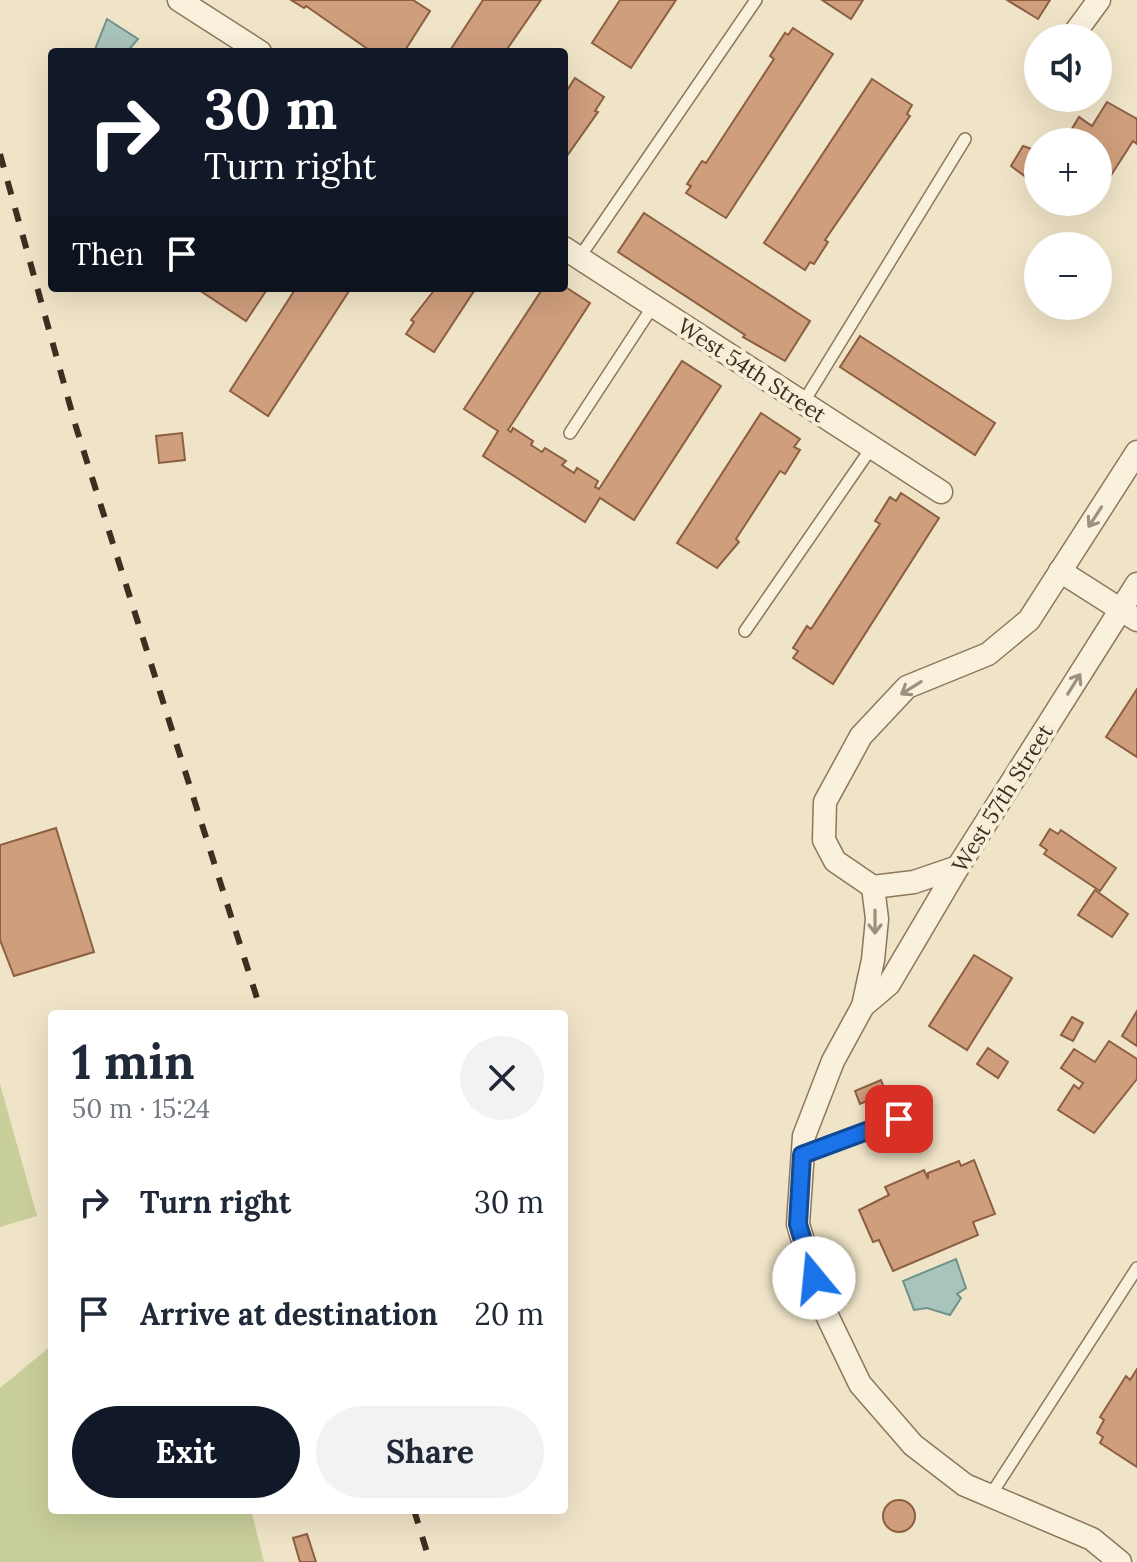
<!DOCTYPE html>
<meta charset="utf-8">
<style>
body{margin:0;font-family:Lora,serif;background:#f2f2f3;color:#1f2937;height:100vh;display:flex;flex-direction:column;font-size:30px;white-space:nowrap}
*{box-sizing:border-box;margin:0}
p{font-size:26px;color:#747a83}
.icon{flex:none;width:44px;height:44px;fill:none;stroke:currentColor;stroke-width:2;stroke-linecap:round;stroke-linejoin:round}
.map{position:relative;flex:1;overflow:hidden}
.details{position:absolute;left:48px;top:1010px;width:520px;height:504px;display:flex;flex-direction:column;background:#fff;border-radius:8px;box-shadow:0 8px 32px #0002}
.details>*{flex:none}
.hud{position:absolute;left:48px;top:48px;width:520px;height:244px;border-radius:8px;box-shadow:0 8px 32px #0002;background:#111827;color:#fff;overflow:hidden}
.controls{position:absolute;left:1024px;top:24px;display:grid;gap:16px}
.controls a{display:grid;place-items:center;width:88px;height:88px;border-radius:50%;background:#fff;box-shadow:0 8px 32px #0002;font-size:40px}
.pin{position:absolute;display:grid;place-items:center;width:68px;height:68px;color:#fff;margin:-34px;border-radius:16px;box-shadow:0 4px 12px #0006}
.me{position:absolute;width:88px;margin:-44px;rotate:343deg;stroke-linejoin:round;filter:drop-shadow(0 0 6px #0008)}
.turn{display:flex;align-items:center;gap:28px;height:168px;padding:0 24px;font-size:36px}
.turn .icon{width:104px;height:104px;stroke-width:2.5}
.turn b{display:block;font-size:56px;line-height:68px}
.then{display:flex;align-items:center;height:76px;padding:0 24px;background:#0003;gap:16px;font-size:30px}
.round{display:grid;place-items:center;flex:none;width:84px;height:84px;border-radius:42px;background:#f2f2f3}
.summary{display:flex;align-items:center;justify-content:space-between;height:136px;padding:0 24px}
h1{font-size:48px;font-weight:700;line-height:60px}
.cta{display:flex;gap:16px;margin-top:auto;padding:16px 24px}
.cta a{flex:1;height:92px;border-radius:48px;background:#111827;color:#fff;font-size:32px;font-weight:700;line-height:92px;text-align:center}
.cta a+a{background:#f2f2f3;color:#1f2937}
ul{padding:0;list-style:none}
li{display:flex;align-items:center;gap:24px;height:112px;padding:0 24px}
li div{flex:1}
li b{display:block;font-size:30px}
li em{font-style:normal}
.map>svg:first-child{display:block}
.green{fill:#c9cf9b}
.water{fill:#a9c4bc;stroke:#6f938a;stroke-width:2}
.building{fill:#cf9f7d;stroke:#8d5f41;stroke-width:2}
.lines{fill:none;stroke-linecap:round;stroke-linejoin:round}
.lane-casing{stroke:#8d765c;stroke-width:14}
.street-casing{stroke:#8d765c;stroke-width:25}
.lane{stroke:#faf1dc;stroke-width:11}
.street{stroke:#faf1dc;stroke-width:22}
.rail{stroke:#3d2e20;stroke-width:6;stroke-dasharray:14 14;stroke-linecap:butt}
.oneway{stroke:#9c907e}
.route-casing{stroke:#114b97;stroke-width:20}
.route{stroke:#1a73e8;stroke-width:14}
.labels{text-anchor:middle;dominant-baseline:central;stroke-width:8;stroke-linejoin:round;paint-order:stroke}
.street-label{font-size:22px;fill:#3d2e20;stroke:#f7eed8}
</style>
<div class="map">
<svg width="1137" height="1562" viewBox="0 0 1137 1562">
<rect width="100%" height="100%" fill="#f0e4c8"/>
<!-- green -->
<g class="green">
<polygon points="0,1084 37,1216 0,1227"/>
<polygon points="52,1345 52,1510 251,1510 264,1562 0,1562 0,1388"/>
</g>
<!-- water -->
<g class="water">
<polygon points="107,19 138,39 127,52 94,52"/>
<polygon points="956,1259 966,1288 957,1294 961,1298 950,1315 927,1308 914,1310 903,1281"/>
</g>
<!-- building -->
<g class="building">
<polygon points="291,0 413,0 430,11 404,52 372,52 306,6 304,8"/>
<polygon points="483,0 541,0 505,52 449,52"/>
<polygon points="620,0 676,0 631,68 592,43"/>
<polygon points="822,0 863,0 851,19"/>
<polygon points="1007,0 1050,0 1038,19"/>
<polygon points="793,28 833,54 726,218 686,193 691,186 687,184 702,161 706,163 774,59 770,56 785,33 788,35"/>
<polygon points="575,78 604,97 595,111 598,112 564,160 564,95"/>
<polygon points="872,79 912,105 907,114 910,116 825,240 828,242 814,264 810,262 805,270 764,243"/>
<polygon points="1107,102 1137,119 1137,144 1133,141 1110,177 1098,170 1098,142 1064,142 1079,117 1092,126"/>
<polygon points="1023,146 1038,151 1038,186 1011,166"/>
<polygon points="644,213 810,321 785,361 743,337 745,335 618,252"/>
<polygon points="564,286 590,303 508,430 511,432 513,428 533,441 531,445 542,452 545,448 566,461 562,465 574,473 577,468 598,481 595,487 599,489 682,361 721,386 634,520 600,498 585,522 483,456 498,431 464,409 543,288"/>
<polygon points="196,288 268,288 246,321"/>
<polygon points="296,288 351,288 268,416 230,391"/>
<polygon points="436,288 476,288 434,352 406,334 414,322 411,320"/>
<polygon points="860,336 995,423 975,455 840,367"/>
<polygon points="761,413 800,439 794,447 800,450 785,474 780,471 736,539 739,542 717,568 677,543"/>
<polygon points="182,433 185,460 159,463 156,436"/>
<polygon points="901,493 939,518 833,684 793,658 798,651 793,648 807,626 811,629 880,524 875,521 890,497 896,501"/>
<polygon points="1137,689 1137,757 1106,737"/>
<polygon points="56,828 94,952 14,976 0,940 0,845"/>
<polygon points="1050,829 1058,834 1061,830 1116,868 1100,891 1044,854 1047,850 1040,845"/>
<polygon points="1095,890 1128,914 1112,937 1078,915"/>
<polygon points="974,955 1012,978 967,1050 929,1026"/>
<polygon points="1137,1011 1137,1046 1122,1036"/>
<polygon points="1072,1017 1083,1023 1073,1041 1061,1035"/>
<polygon points="1109,1041 1137,1059 1137,1079 1094,1133 1058,1110 1074,1085 1079,1089 1083,1083 1061,1068 1074,1049 1095,1062"/>
<polygon points="988,1048 1008,1062 998,1078 977,1064"/>
<polygon points="881,1080 886,1093 860,1104 855,1091"/>
<polygon points="974,1160 995,1214 973,1222 978,1235 893,1271 879,1240 873,1242 859,1210 889,1195 885,1187 924,1170 928,1179 928,1173 959,1161 961,1166"/>
<polygon points="1137,1369 1137,1467 1100,1443 1103,1437 1097,1433 1104,1420 1100,1417 1126,1376 1130,1380"/>
<circle cx="899" cy="1516" r="16"/>
<polygon points="307,1534 316,1562 300,1562 293,1538"/>
</g>
<g class="lines">
<defs>
<g id="lane">
<polyline points="579,258 756,0"/>
<polyline points="803,403 965,139"/>
<polyline points="570,433 653,306"/>
<polyline points="745,631 872,447"/>
<polyline points="803,1155 899,1119"/>
<polyline points="990,1496 1137,1268"/>
</g>
<g id="street">
<polyline points="179,0 260,52"/>
<polyline points="1071,38 1099,0"/>
<polyline points="564,248 941,492"/>
<polyline points="1060,571 1137,620"/>
<polyline points="873,887 914,882 958,867"/>
<polyline points="863,1006 889,984 958,867 1137,584"/>
<polyline points="1120,1562 1092,1539 965,1485 913,1445 860,1384 822,1305 798,1224 804,1136 833,1061 863,1006 873,960 877,919 873,887 835,861 824,840 825,802 861,736 907,687 988,654 1029,620 1137,452"/>
</g>
</defs>
<!-- lane casing -->
<use href="#lane" class="lane-casing"/>
<!-- street casing -->
<use href="#street" class="street-casing"/>
<!-- lane -->
<use href="#lane" class="lane"/>
<!-- street -->
<use href="#street" class="street"/>
<!-- rail -->
<g class="rail">
<polyline points="0,154 76,427 262,1014"/>
<polyline points="414,1510 430,1562"/>
</g>
</g>
<!-- one-way arrows -->
<defs><path id="oneway-shaft" d="M-6 0H5M1.5-3L5.5 0L1.5 3" fill="none" stroke-width="1.6" stroke-linecap="round" stroke-linejoin="round" transform="scale(2)"/></defs>
<g class="oneway">
<use href="#oneway-shaft" transform="translate(1095 517) rotate(123)"/>
<use href="#oneway-shaft" transform="translate(1074 684) rotate(-58)"/>
<use href="#oneway-shaft" transform="translate(911 688) rotate(148)"/>
<use href="#oneway-shaft" transform="translate(875 922) rotate(90)"/>
</g>
<g class="lines">
<defs>
<polyline id="route" points="814,1278 798,1224 802,1155 899,1119"/>
</defs>
<!-- route casing -->
<use href="#route" class="route-casing"/>
<!-- route -->
<use href="#route" class="route"/>
</g>
<g class="labels">
<!-- street labels -->
<g class="street-label">
<text transform="translate(752 370) rotate(33)">West 54th Street</text>
<text transform="translate(1002 798) rotate(-58)">West 57th Street</text>
</g>
</g>
</svg>
<div class="controls">
<a><svg class="icon" aria-label="sound" viewBox="0 0 24 24"><path d="M4 9h4l5-4v14l-5-4H4zM17 9q2 3 0 6"/></svg></a>
<a>+</a>
<a>−</a>
</div>
<div class="pin" style="left:899px;top:1119px;background:#d93025"><svg class="icon" aria-label="arrive" viewBox="0 0 24 24"><path d="M6 21V4h12l-3 4 3 4H6"/></svg></div>
<svg class="me" style="left:814px;top:1278px" viewBox="-20 -20 40 40"><circle r="19" fill="#fff"/><path d="M0-13L10 11 0 6-10 11z" fill="#1a73e8"/></svg>
<div class="hud">
<div class="turn"><svg class="icon" aria-label="right" viewBox="0 0 24 24"><path d="M7 20v-9h11M14 6l5 5-5 5"/></svg><div><b>30 m</b>Turn right</div></div>
<div class="then">Then<svg class="icon" aria-label="arrive" viewBox="0 0 24 24"><path d="M6 21V4h12l-3 4 3 4H6"/></svg></div>
</div>
<section class="details">
<div class="summary"><div><h1>1 min</h1><p>50 m · 15:24</p></div><a class="round"><svg class="icon" aria-label="close" viewBox="0 0 24 24"><path d="M6 6l12 12M18 6L6 18"/></svg></a></div>
<ul>
<li><svg class="icon" aria-label="right" viewBox="0 0 24 24"><path d="M7 20v-9h11M14 6l5 5-5 5"/></svg><div><b>Turn right</b></div><em>30 m</em></li>
<li><svg class="icon" aria-label="arrive" viewBox="0 0 24 24"><path d="M6 21V4h12l-3 4 3 4H6"/></svg><div><b>Arrive at destination</b></div><em>20 m</em></li>
</ul>
<div class="cta"><a>Exit</a><a>Share</a></div>
</section>
</div>
